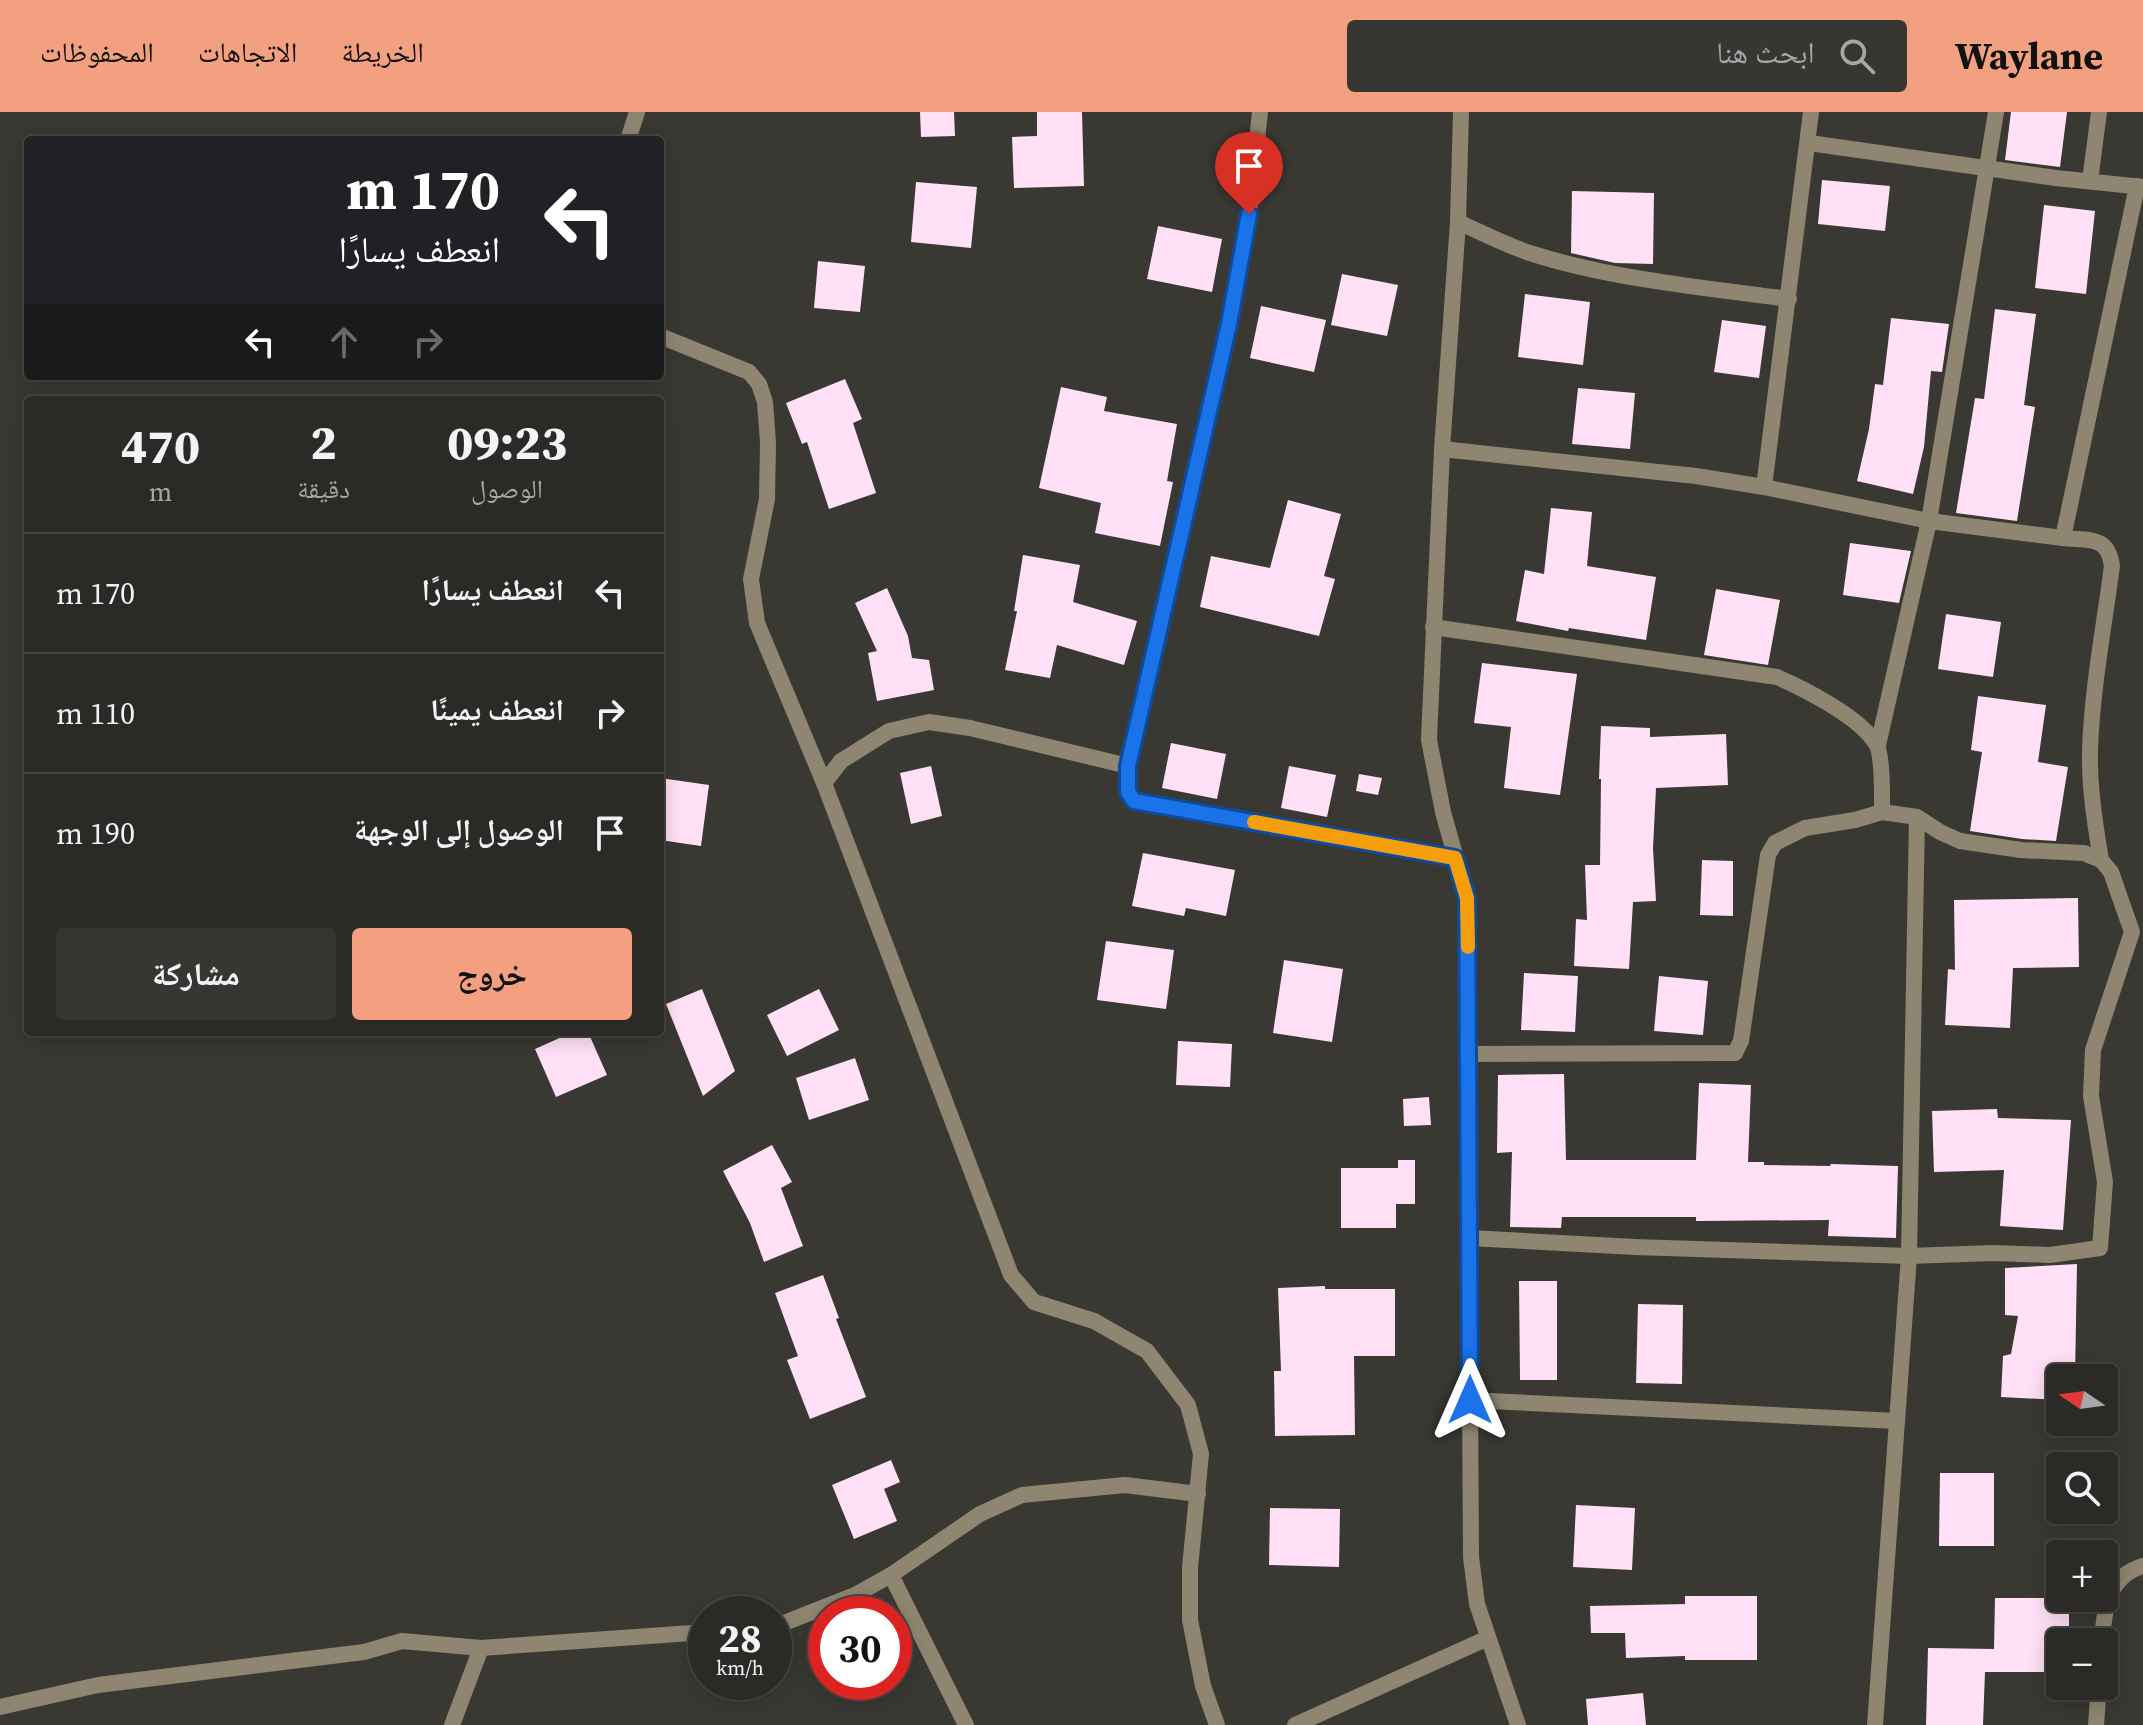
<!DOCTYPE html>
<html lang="ar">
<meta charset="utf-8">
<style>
body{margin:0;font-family:"Source Serif 4","Noto Naskh Arabic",serif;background:#373632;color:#f1f3f6;direction:rtl;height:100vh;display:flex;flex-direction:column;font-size:30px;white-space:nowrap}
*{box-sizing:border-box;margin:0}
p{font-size:26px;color:#a6a7a7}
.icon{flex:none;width:44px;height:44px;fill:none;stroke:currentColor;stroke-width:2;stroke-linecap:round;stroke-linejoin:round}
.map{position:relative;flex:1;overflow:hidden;direction:ltr}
.details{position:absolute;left:24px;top:284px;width:640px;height:640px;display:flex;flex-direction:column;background:#2b2a26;border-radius:8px;box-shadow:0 4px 20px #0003,0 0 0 2px #474643;direction:rtl}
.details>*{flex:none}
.guide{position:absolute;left:24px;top:24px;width:640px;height:244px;border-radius:8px;box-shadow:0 4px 20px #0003,0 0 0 2px #474643;direction:rtl;background:#202124;color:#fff;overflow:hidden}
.needle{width:52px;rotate:283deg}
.fabs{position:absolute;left:2046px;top:1252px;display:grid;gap:16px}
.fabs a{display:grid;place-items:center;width:72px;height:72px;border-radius:8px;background:#2b2a26;box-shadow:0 4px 20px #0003,0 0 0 2px #474643;font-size:40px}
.speed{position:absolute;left:688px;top:1484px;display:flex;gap:16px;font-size:40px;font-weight:700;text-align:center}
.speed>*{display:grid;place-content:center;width:104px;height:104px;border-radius:50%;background:#2b2a26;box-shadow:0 4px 20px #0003,0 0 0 2px #474643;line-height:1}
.speed small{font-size:20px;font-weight:400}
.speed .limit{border:12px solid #d22;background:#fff;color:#111}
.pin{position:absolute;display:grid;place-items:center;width:68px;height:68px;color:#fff;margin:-82px -34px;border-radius:50% 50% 50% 0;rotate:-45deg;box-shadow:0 0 8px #0007}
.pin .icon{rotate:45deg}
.me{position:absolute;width:88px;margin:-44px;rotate:0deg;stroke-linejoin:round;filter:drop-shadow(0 0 6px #0008)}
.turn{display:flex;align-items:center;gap:28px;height:168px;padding:0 32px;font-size:36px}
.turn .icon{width:104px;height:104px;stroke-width:2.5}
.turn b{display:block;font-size:56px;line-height:68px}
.lanes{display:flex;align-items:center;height:76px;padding:0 32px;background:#0003;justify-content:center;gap:40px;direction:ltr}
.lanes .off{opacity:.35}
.eta{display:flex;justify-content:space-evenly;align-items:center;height:136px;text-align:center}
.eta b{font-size:48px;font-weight:800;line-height:56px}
.action{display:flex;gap:16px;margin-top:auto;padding:16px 32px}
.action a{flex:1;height:92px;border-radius:8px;background:#f2a07f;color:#111;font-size:32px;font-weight:800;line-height:92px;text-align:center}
.action a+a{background:#373632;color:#f1f3f6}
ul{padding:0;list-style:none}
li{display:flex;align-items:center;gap:24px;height:120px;padding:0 32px;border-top:2px solid #474643}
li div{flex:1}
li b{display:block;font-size:30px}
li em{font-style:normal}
header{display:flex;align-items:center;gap:48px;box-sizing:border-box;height:112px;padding:0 40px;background:#f2a07f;color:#111}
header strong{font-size:38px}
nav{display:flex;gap:44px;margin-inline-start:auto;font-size:28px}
.search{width:560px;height:72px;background:#373632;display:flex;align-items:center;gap:20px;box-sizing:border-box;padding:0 28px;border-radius:8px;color:#a6a7a7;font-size:30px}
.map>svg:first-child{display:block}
.building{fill:#ffe0f6}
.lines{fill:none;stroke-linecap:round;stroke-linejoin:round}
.minor{stroke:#8e8670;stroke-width:16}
.route-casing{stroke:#114b97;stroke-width:20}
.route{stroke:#1a73e8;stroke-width:14}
.slow{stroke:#f59e0b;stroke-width:14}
</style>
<header>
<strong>Waylane</strong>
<div class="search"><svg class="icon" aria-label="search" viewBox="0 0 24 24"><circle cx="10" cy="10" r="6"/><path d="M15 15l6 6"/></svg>ابحث هنا</div>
<nav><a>الخريطة</a><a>الاتجاهات</a><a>المحفوظات</a></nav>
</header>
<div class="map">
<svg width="2143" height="1613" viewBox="0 0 2143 1613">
<rect width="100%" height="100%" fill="#393833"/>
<!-- building -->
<g class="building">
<polygon points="920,0 954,0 955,24 921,25"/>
<polygon points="1037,0 1082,0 1084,74 1014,76 1012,25 1037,24"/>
<polygon points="2011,0 2067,0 2060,55 2005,48"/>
<polygon points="1822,68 1890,74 1885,119 1818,112"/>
<polygon points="916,70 977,75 971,136 911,130"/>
<polygon points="1572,79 1654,81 1653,152 1615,151 1571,141"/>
<polygon points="2044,93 2095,99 2086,182 2035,176"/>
<polygon points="1158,114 1222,127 1212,180 1147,167"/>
<polygon points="818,149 865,154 860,200 814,196"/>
<polygon points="1342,162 1398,173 1387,224 1331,213"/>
<polygon points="1525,182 1590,190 1583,253 1518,245"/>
<polygon points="1261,194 1326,208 1314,260 1250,246"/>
<polygon points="1995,197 2036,202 2024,293 2035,295 2017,409 1956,401 1975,286 1984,287"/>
<polygon points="1891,206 1949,212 1942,260 1931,259 1924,335 1913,382 1857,369 1869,317 1875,272 1883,273"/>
<polygon points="1722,208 1766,214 1759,266 1714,260"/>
<polygon points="845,267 862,307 853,311 876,381 829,397 807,330 802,332 786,291"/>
<polygon points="1061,275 1107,285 1104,299 1177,312 1167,369 1173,370 1160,434 1095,421 1101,391 1039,376"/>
<polygon points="1578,276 1635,281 1630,337 1572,332"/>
<polygon points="1288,388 1341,402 1324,464 1335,467 1319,524 1200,495 1211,444 1270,456"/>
<polygon points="1551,396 1592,400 1587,454 1656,465 1646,528 1569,516 1568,519 1516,509 1525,458 1544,462"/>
<polygon points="1850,431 1911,439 1899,491 1843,483"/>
<polygon points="1023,443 1080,453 1073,490 1137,509 1124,553 1057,533 1050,566 1005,558 1017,499 1014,499"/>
<polygon points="887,476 908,524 912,546 929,548 934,578 877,589 868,541 877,539 855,491"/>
<polygon points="1716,477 1780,488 1768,553 1704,543"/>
<polygon points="1946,502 2001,510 1993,565 1938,557"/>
<polygon points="1482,551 1577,562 1560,683 1504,676 1511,615 1474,611"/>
<polygon points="1978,584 2046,593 2038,650 2068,655 2056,729 2022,727 1970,719 1982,640 1971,638"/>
<polygon points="1601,614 1650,616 1650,625 1726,622 1728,673 1656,676 1653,736 1656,789 1633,790 1629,857 1574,854 1576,807 1587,808 1585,753 1600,753 1601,667 1599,667"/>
<polygon points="1171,631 1226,642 1217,687 1162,676"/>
<polygon points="931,654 942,704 911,712 900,661"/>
<polygon points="1289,654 1336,663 1327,705 1281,696"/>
<polygon points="1359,662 1382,666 1378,683 1356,679"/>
<polygon points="660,666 709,673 701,734 660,728"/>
<polygon points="1143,741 1235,758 1226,804 1186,796 1184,804 1132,794"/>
<polygon points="1702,748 1733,749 1733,804 1700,803"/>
<polygon points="2078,786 2079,855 2013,856 2010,916 1945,913 1948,857 1955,858 1954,788"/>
<polygon points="1106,829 1174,838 1166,897 1097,888"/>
<polygon points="1284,848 1343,857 1332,930 1273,921"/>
<polygon points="1524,861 1578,864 1575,920 1521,918"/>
<polygon points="1659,864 1708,869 1703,923 1654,919"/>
<polygon points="702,877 735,959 703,984 666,892"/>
<polygon points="819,877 839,918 787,944 767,903"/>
<polygon points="573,920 588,920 607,963 556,985 535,937"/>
<polygon points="1178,929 1232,932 1230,975 1176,973"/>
<polygon points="855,946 869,988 809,1008 796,966"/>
<polygon points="1564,962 1566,1048 1696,1048 1699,971 1751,973 1748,1050 1764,1050 1764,1053 1830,1054 1831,1052 1898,1054 1896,1126 1828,1124 1829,1108 1696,1109 1696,1105 1562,1105 1561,1116 1510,1115 1512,1040 1497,1041 1498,963"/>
<polygon points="1429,985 1431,1013 1404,1014 1403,987"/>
<polygon points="1997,997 1998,1006 2071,1008 2063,1118 2000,1114 2004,1058 1934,1060 1932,999"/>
<polygon points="772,1033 792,1070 781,1076 803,1134 764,1150 750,1111 723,1059"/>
<polygon points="1398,1048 1415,1048 1415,1092 1396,1092 1396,1116 1341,1116 1341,1056 1398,1056"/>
<polygon points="2077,1152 2075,1266 2060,1266 2060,1288 2001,1285 2003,1244 2011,1242 2018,1204 2005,1203 2005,1156"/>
<polygon points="823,1163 839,1206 836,1207 866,1285 810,1307 787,1248 798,1244 775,1181"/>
<polygon points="1519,1169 1557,1169 1557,1268 1520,1268"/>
<polygon points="1325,1174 1325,1177 1395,1177 1395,1244 1354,1244 1355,1323 1275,1324 1274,1259 1281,1259 1278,1176"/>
<polygon points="1638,1192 1683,1193 1682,1272 1636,1271"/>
<polygon points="891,1348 900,1370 884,1377 897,1409 854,1427 832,1373"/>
<polygon points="1940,1361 1994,1361 1994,1434 1939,1434"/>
<polygon points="1576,1393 1635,1396 1632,1458 1573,1455"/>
<polygon points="1270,1396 1340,1397 1339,1455 1269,1453"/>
<polygon points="1685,1484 1757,1484 1757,1548 1685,1548 1685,1544 1626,1546 1625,1521 1591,1521 1590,1494 1685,1492"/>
<polygon points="1995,1486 2069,1486 2069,1530 2060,1530 2060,1560 1985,1560 1983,1613 1926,1613 1928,1536 1994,1537"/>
<polygon points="1643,1581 1646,1613 1588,1613 1586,1587"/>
</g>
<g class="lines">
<!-- minor -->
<g class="minor">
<polyline points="1260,0 1249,102 1229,212 1128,654 1128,680 1134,689 1455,746"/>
<polyline points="1461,0 1458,110 1442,337 1429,628 1443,700 1467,786 1471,1445 1477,1492 1518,1613"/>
<polyline points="628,28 637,0"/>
<polyline points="1809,31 2056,66 2143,75"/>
<polyline points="2090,69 2099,0"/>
<path d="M1458 110C1483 121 1507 134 1533 142 1612 167 1706 176 1789 187"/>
<polyline points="660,224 749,260 759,272 765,290 768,331 767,387 751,467 757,511 824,671"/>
<polyline points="1442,337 1696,364 1764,375 1929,409 2063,426"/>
<polyline points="1764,375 1811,0"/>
<path d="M1433 515 1777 565C1805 577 1861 606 1876 632 1883 643 1882 686 1882 700"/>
<polyline points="1878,633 1929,409 1996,0"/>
<polyline points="1128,654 970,616 929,610 889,619 841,649 824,671 1011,1163 1034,1190 1094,1209 1147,1239 1188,1293 1201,1342 1190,1456 1190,1508 1203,1574 1217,1613"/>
<path d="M2101 748C2095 711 2089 675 2090 638 2092 577 2104 515 2112 454 2108 423 2089 429 2063 426L2137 74"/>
<polyline points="1469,942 1735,941 1741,929 1768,743 1775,731 1805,716 1855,708 1882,700 1917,705 1940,720 1960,729 2021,738 2084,741 2101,748 2111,760 2132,820 2093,938 2091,984 2105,1070 2100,1136 2050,1143 1993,1141 1909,1144 1635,1135 1469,1126"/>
<polyline points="1470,1288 1897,1309"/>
<polyline points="891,1463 966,1613"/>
<polyline points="774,1515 855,1483 891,1463 980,1402 1022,1383 1125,1373 1198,1382"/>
<path d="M2102 1530C2104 1497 2108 1464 2143 1454"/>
<polyline points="0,1595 98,1573 364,1540 402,1529 481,1536 706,1520"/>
<polyline points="452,1613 481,1536"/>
<polyline points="1295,1613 1488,1526"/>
<polyline points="1875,1613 1909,1144 1917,705"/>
<polyline points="2096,1613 2099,1574"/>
</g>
</g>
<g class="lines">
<defs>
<polyline id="route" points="1249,102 1229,212 1128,654 1128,680 1134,689 1455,746 1467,786 1470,1288"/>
</defs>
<!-- route casing -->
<use href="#route" class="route-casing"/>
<!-- route -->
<use href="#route" class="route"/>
<!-- slow -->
<polyline class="slow" points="1254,710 1455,746 1467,786 1468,835"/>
</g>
</svg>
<div class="fabs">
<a><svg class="needle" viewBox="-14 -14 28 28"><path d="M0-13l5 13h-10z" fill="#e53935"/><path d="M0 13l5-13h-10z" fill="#a6a7a7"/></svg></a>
<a><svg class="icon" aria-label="search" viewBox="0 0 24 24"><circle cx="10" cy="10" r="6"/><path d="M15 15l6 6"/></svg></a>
<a>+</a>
<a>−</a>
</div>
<div class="speed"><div>28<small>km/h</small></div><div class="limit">30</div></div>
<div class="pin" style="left:1249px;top:102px;background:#d93025"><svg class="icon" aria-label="arrive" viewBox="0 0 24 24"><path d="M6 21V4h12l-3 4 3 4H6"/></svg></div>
<svg class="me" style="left:1470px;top:1288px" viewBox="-20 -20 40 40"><path d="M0-17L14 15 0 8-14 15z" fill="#1a73e8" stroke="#fff" stroke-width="4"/></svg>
<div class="guide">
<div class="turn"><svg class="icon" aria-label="left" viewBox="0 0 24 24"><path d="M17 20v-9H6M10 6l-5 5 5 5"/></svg><div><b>170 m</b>انعطف يسارًا</div></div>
<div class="lanes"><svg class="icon" aria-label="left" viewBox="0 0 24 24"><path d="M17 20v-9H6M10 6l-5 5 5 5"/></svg><svg class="icon off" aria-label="ahead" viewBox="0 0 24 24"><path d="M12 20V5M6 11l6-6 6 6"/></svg><svg class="icon off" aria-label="right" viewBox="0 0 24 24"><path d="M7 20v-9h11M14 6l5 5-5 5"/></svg></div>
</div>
<section class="details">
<div class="eta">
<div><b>09:23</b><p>الوصول</p></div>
<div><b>2</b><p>دقيقة</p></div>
<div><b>470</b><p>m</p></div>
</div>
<ul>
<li><svg class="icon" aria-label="left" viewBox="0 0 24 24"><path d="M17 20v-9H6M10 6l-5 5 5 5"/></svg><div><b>انعطف يسارًا</b></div><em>170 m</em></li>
<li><svg class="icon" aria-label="right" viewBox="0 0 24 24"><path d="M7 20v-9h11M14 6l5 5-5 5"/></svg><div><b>انعطف يمينًا</b></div><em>110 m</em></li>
<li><svg class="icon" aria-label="arrive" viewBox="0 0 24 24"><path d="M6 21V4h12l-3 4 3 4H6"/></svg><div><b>الوصول إلى الوجهة</b></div><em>190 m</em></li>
</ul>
<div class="action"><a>خروج</a><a>مشاركة</a></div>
</section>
</div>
